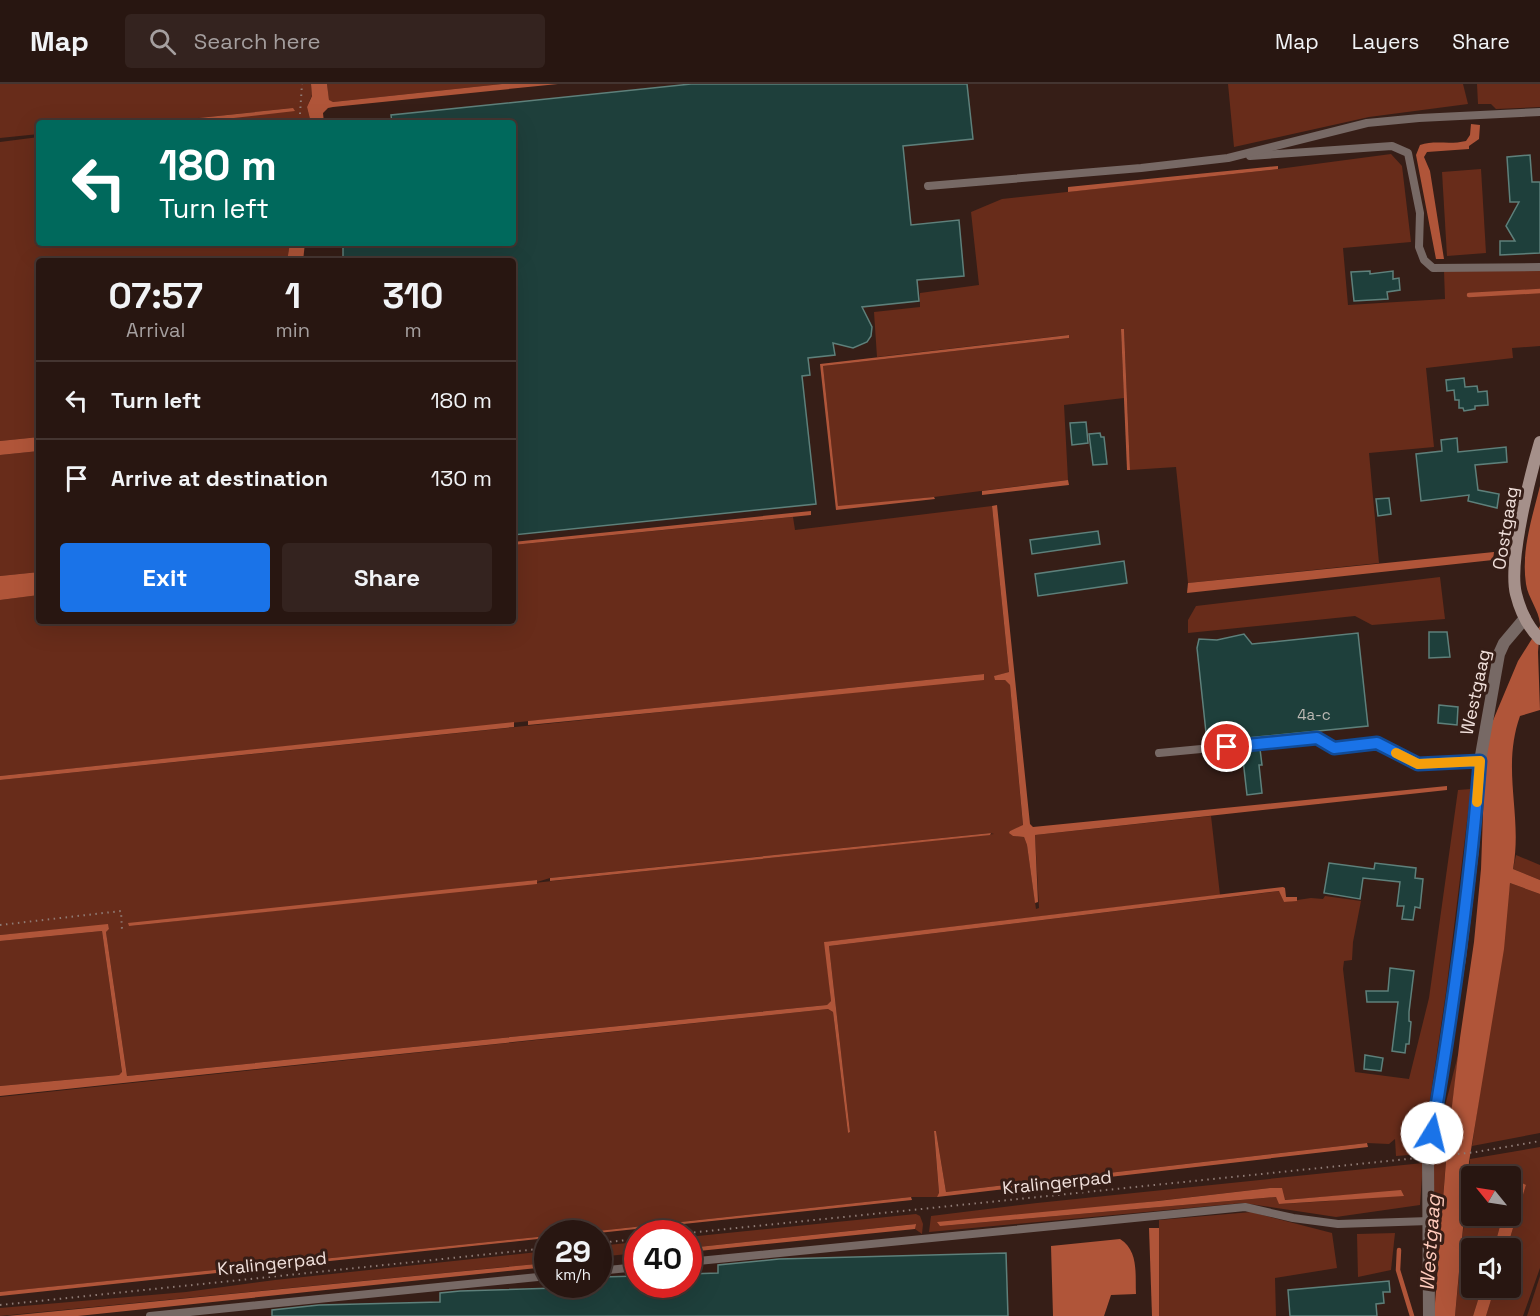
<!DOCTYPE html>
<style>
body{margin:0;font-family:"Space Grotesk",sans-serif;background:#34231f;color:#f1f3f6;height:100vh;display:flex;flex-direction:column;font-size:22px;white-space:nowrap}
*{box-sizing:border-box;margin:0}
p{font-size:20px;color:#a59f9f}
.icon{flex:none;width:33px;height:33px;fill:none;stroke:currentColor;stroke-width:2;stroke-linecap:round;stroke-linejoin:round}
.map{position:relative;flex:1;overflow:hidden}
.side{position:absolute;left:36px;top:174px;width:480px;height:366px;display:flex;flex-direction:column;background:#281611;border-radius:6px;box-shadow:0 6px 24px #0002,0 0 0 2px #443531}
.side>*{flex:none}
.guide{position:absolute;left:36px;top:36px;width:480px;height:126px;border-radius:6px;box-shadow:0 6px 24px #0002,0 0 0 2px #443531;background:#00695c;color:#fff;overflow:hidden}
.needle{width:39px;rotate:300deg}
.buttons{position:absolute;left:1461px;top:1082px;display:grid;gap:12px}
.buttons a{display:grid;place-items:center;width:60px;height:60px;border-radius:6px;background:#281611;box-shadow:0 6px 24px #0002,0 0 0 2px #443531;font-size:30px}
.speed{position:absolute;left:534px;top:1136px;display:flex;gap:12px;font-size:30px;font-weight:700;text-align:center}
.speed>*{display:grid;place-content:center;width:78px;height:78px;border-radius:50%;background:#281611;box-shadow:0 6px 24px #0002,0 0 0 2px #443531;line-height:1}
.speed small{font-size:15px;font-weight:400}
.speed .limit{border:9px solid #d22;background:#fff;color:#111}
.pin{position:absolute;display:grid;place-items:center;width:51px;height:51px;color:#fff;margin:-26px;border:3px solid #fff;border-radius:50%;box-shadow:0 2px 6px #0007}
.me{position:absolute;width:66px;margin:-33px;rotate:9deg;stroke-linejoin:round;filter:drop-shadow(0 0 4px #0008)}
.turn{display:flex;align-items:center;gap:21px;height:126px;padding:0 24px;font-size:27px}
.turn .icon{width:78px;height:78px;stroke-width:2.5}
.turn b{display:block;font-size:42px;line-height:51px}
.eta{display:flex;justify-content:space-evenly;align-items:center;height:102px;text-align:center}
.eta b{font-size:36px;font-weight:700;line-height:42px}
.primary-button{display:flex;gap:12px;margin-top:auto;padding:12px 24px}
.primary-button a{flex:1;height:69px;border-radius:6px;background:#1a73e8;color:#fff;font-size:24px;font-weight:700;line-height:69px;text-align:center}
.primary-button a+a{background:#34231f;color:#f1f3f6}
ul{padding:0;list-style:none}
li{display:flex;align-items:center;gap:18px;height:78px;padding:0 24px;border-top:2px solid #443531}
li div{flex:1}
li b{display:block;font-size:22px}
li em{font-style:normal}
header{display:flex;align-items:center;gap:36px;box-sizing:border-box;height:84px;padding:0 30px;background:#281611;border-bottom:2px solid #443531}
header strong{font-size:28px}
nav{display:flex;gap:33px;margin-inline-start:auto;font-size:21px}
.search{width:420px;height:54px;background:#34231f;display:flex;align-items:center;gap:15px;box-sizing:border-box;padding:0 21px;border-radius:6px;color:#a59f9f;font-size:22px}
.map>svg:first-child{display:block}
.green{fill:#682c1a;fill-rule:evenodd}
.water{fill:#b05539}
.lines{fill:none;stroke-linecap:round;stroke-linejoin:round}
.stream{stroke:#b05539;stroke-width:4.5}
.building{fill:#1e3f3b;stroke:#5e807b;stroke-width:1.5}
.path{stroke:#8f7b75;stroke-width:2;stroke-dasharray:1.5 4.5;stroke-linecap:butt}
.service{stroke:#776965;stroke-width:8}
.tertiary{stroke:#776965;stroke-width:12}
.secondary{stroke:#a5908a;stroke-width:12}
.route-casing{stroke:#114b97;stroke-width:15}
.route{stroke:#1a73e8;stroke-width:10}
.slow{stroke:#f59e0b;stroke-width:10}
.labels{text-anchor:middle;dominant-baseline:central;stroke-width:6;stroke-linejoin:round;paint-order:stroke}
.number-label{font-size:15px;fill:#bcb8b3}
.street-label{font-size:18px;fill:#f1e0db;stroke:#361e17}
.water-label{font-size:20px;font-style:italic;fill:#ffcbbc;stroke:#361e17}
</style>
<header>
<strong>Map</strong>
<div class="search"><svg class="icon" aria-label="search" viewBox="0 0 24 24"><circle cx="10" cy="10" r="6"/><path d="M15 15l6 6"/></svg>Search here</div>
<nav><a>Map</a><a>Layers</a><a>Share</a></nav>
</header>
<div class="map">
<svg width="1540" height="1232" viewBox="0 0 1540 1232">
<rect width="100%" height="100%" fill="#361e17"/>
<!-- green -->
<g class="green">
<polygon points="0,0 311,0 312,11 307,23 311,39 180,39 293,24 150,39 39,39 39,50 0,54"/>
<polygon points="327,0 502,0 333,18 329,17"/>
<polygon points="1228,0 1463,0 1468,20 1369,33 1234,63"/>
<polygon points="1477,0 1540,0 1540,23 1496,25 1491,20 1478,20"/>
<polygon points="39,53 39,159 290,159 287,177 39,177 39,353 0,357 0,58"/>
<polygon points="1391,70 1402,82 1411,158 1343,164 1348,221 1445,215 1444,187 1540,183 1540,262 1512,264 1513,274 1426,284 1434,363 1369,369 1379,479 1188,499 1176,383 1130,386 1124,245 1121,245 1124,314 1064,321 1068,396 934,413 838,423 823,282 1069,254 1068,251 877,273 874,228 920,223 920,209 979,201 971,128 1002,115 1278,85"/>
<polygon points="1481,85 1486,169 1447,172 1442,88"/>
<polygon points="39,367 39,488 0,492 0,371"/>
<path d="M992 422 1009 588 995 592 1005 596 1010 601 1023 742 1010 747 1013 752 1024 753 1027 761 1036 825 1039 824 1035 751 1211 732 1220 811 825 858 831 917 827 921 127 992 106 848 109 845 108 841 0 851V696L984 595V590L0 692V516L39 511V537H513V461L793 433 795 446ZM990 749 994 750 129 842 537 796V798L550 794Z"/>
<polygon points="1440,493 1445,535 1372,541 1355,532 1188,549 1188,536 1196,522"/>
<polygon points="1471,705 1446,908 1422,1070 1396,1072 1395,1055 1389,1060 1367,1059 946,1108 936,1047 934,1048 939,1110 937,1113 911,1113 579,1149 548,1149 547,1152 0,1208 0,1013 828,925 833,928 848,1049 850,1048 829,862 1280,807 1284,818 1311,814 1323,815 1325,812 1361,817 1353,858 1352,876 1344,877 1343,885 1355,988 1409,995 1429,914 1458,706"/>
<polygon points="1516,771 1540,781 1540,796 1513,785"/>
<polygon points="1510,799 1540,810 1540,1049 1472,1062"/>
<polygon points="102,847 122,989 119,991 0,1002 0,857"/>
<polygon points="1459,967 1447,1064 1434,1065"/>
<polygon points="1540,1063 1540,1184 1523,1232 1486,1232 1495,1203 1510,1203 1510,1164 1507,1164 1526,1101 1512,1101 1511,1107 1510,1092 1472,1092 1472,1131 1503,1131 1494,1164 1472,1164 1472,1203 1482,1203 1473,1232 1455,1232 1470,1075"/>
<polygon points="1446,1075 1438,1181 1432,1131 1432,1076"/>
<path d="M1423 1079 1420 1121 1336 1133 1243 1119 929 1148 931 1132 1037 1119ZM1270 1104H1281L1284 1116 1360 1110 1329 1117 1280 1120 1276 1113 940 1142Z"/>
<polygon points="1251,1128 1332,1149 1337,1184 1275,1194 1276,1232 1159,1232 1159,1136"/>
<polygon points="916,1130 920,1132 923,1140 922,1150 915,1145 915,1140 689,1164 688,1153"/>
<polygon points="1395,1149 1391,1186 1358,1193 1357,1150"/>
<polygon points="637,1158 637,1169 599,1173 598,1162"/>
<polygon points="547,1167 547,1179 0,1232 0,1224 186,1208 275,1196"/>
<polygon points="1540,1192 1540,1232 1527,1232"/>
</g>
<!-- water -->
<g class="water">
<polygon points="311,0 327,0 329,16 333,18 502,0 558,0 333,23 328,24 323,29 324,39 311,39 307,23 312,12"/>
<polygon points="293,24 295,27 189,39 151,39"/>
<path d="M1471 40 1480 41 1479 55 1469 62V65L1427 68 1424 73 1430 87 1444 175H1436L1416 71 1420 61C1434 56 1450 61 1466 57L1470 51Z"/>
<polygon points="1278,82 1278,85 1068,108 1068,103"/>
<polygon points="290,159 305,159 303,177 287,177"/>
<polygon points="1121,245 1124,245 1130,386 1127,386"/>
<polygon points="1069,251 1069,254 823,282 838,422 934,413 935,415 836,426 820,280"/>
<polygon points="39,353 39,367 0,371 0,357"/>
<polygon points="1068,396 1069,401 982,411 982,407"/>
<path d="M1540 402V540C1539 526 1528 514 1526 500 1521 467 1532 434 1540 402Z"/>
<polygon points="997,421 1030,740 1033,743 1447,702 1447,706 1035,751 1038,818 1035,819 1027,761 1024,753 1013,752 1009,749 1010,747 1023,741 1010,601 1005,596 995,596 994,592 1009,588 992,422"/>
<polygon points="811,427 811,431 513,461 513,458"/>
<polygon points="1494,468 1493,476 1187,509 1188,499"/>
<polygon points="39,488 39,511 0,516 0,492"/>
<path d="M1540 542 1538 568 1540 626 1520 632C1501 686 1523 731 1513 785L1540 796V810L1510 799 1504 865 1469 1078 1455 1232H1434L1447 1064 1460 954 1474 858 1481 785 1484 702 1489 646 1518 577Z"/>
<polygon points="984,590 984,596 528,641 528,637"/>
<polygon points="514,638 514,643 0,696 0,692"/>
<polygon points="991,749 990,751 550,797 550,794"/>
<polygon points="537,796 537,800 129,842 128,839"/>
<polygon points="1283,803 1285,804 1286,813 1297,813 1297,817 1284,818 1279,807 829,862 850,1048 848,1049 833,928 828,925 0,1012 0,1002 119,991 122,988 102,847 0,857 0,851 108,840 109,845 106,848 127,992 827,921 831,917 824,858"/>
<polygon points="934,1047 936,1047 946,1108 1367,1059 1368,1063 937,1113 939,1109"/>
<polygon points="1520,1098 1526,1101 1507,1164 1494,1164 1503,1131 1510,1131 1512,1101"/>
<polygon points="1270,1104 1282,1104 1285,1116 1401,1106 1404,1112 1279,1120 1276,1113 940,1142 937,1138 1158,1117"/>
<polygon points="911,1113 912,1116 598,1149 579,1149"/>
<polygon points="916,1140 915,1145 689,1168 689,1164"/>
<polygon points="1149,1144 1159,1144 1159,1232 1152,1232"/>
<polygon points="547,1152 547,1154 0,1212 0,1208 9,1207"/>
<path d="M1120 1155C1139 1167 1135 1190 1136 1210L1111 1211 1104 1232H1053L1051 1162Z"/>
<polygon points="547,1179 547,1183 78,1232 7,1232"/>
<polygon points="1482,1203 1495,1203 1486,1232 1473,1232"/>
</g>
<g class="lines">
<!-- stream -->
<g class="stream">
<polyline points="1469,211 1540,207"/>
<polyline points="1399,1166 1398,1186 1412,1232"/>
</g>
</g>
<!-- building -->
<g class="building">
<polygon points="691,0 967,0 973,55 903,62 911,141 959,136 964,192 917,196 919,217 862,223 872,243 871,252 867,258 853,264 833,259 835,271 808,274 810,291 802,292 816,420 513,451 513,177 343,177 343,163 362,162 362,159 513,159 513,39 392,39 391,31"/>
<polygon points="1530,71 1532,98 1540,98 1540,169 1500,171 1500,157 1515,157 1506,142 1519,118 1510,118 1507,73"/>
<polygon points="1370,187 1370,190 1393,187 1393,195 1399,194 1400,206 1387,208 1388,215 1354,217 1351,188"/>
<polygon points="1464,294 1465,303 1477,302 1478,308 1487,307 1488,321 1475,322 1475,325 1464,327 1463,324 1459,324 1459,316 1455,316 1454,306 1447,307 1446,296"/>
<polygon points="1086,338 1088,359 1072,361 1070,339"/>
<polygon points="1100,349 1101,353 1104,353 1107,380 1093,381 1089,350"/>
<polygon points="1457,354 1458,368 1506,363 1507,378 1475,381 1478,406 1499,410 1497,424 1468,417 1469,411 1421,417 1416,370 1442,367 1441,356"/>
<polygon points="1389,414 1391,430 1378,432 1376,415"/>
<polygon points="1098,447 1100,460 1032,470 1030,456"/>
<polygon points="1124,477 1127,499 1038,512 1035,490"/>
<polygon points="1429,548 1447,548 1450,573 1429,574"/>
<polygon points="1358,549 1368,642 1207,658 1197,564 1199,555 1217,556 1244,550 1252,560"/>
<polygon points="1439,621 1458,623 1457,641 1438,639"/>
<polygon points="1260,665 1262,681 1259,681 1262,709 1247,711 1242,667"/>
<polygon points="1329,779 1374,785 1375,779 1416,784 1415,794 1423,795 1420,824 1415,823 1413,836 1402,835 1404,822 1397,822 1400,798 1363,794 1360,815 1324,809"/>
<polygon points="1390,884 1414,887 1409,928 1409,937 1411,938 1409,960 1406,960 1405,969 1392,967 1398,918 1367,918 1366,907 1388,907"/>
<polygon points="1365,971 1383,974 1381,987 1364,985"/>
<polygon points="1006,1169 1008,1232 272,1232 272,1226 319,1221 440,1218 440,1209 460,1207 589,1203 589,1200 598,1200 598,1193 602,1193 638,1192 638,1200 688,1200 688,1190 718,1189 718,1181 779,1175"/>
<polygon points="1389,1197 1390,1208 1383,1208 1384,1219 1376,1220 1377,1232 1290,1232 1288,1206"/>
</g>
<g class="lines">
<!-- path -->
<g class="path">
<polyline points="300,30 302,0"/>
<polyline points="0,841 121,827 122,846"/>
<polyline points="1440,1072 1476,1068 1540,1057"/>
<polyline points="688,1149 1417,1074"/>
<polyline points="598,1159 638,1155"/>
<polyline points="0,1221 548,1164"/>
</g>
<!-- service -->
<g class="service">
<polyline points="1250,72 1392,62 1408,69 1420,129 1419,163 1424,176 1433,184 1540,183"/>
<polyline points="928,102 1141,84 1228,74 1367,39 1419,34 1540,28"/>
<polyline points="1159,669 1317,654 1334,664 1377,659 1418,680 1480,677"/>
<polyline points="688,1178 1245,1123 1293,1134 1338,1140 1429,1137"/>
<polyline points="598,1187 638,1183"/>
<polyline points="150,1232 548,1192"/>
</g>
<!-- tertiary -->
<polyline class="tertiary" points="1429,1232 1428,1073 1460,874 1473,765 1480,677 1499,570 1504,559 1525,534"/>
<!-- secondary -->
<path class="secondary" d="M1540 358C1530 392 1508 478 1516 510 1520 526 1528 543 1540 555"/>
</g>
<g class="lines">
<defs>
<path id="route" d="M1227 663 1317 654 1334 664 1377 659 1418 680 1480 677C1470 803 1453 925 1432 1049"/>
</defs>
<!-- route casing -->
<use href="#route" class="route-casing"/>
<!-- route -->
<use href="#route" class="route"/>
<!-- slow -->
<polyline class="slow" points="1396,669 1418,680 1480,677 1477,718"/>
</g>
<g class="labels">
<!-- number labels -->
<g class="number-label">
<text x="1314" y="630">4a-c</text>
</g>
<!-- street labels -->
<g class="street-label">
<text transform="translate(1505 444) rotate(-81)">Oostgaag</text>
<text transform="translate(1475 608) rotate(-78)">Westgaag</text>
<text transform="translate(1057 1098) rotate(-6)">Kralingerpad</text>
<text transform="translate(272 1179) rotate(-6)">Kralingerpad</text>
</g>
<!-- water labels -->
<g class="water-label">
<text transform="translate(1430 1159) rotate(-86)">Westgaag</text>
</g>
</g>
</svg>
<div class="buttons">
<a><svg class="needle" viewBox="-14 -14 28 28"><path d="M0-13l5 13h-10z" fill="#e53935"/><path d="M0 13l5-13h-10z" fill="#a59f9f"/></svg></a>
<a><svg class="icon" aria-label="sound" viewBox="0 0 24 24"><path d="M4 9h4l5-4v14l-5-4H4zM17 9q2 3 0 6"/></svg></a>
</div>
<div class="speed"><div>29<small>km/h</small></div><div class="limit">40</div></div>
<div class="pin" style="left:1227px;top:663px;background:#d93025"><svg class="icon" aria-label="arrive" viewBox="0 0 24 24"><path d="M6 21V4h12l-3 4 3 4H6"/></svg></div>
<svg class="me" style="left:1432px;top:1049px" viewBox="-20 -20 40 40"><circle r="19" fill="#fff"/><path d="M0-13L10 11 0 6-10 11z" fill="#1a73e8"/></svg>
<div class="guide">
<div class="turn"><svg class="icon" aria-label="left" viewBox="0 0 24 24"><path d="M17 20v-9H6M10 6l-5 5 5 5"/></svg><div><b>180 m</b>Turn left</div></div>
</div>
<section class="side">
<div class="eta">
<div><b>07:57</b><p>Arrival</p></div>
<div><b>1</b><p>min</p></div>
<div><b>310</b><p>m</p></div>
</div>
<ul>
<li><svg class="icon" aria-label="left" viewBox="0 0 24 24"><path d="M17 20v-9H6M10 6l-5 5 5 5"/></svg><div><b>Turn left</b></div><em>180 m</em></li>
<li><svg class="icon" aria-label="arrive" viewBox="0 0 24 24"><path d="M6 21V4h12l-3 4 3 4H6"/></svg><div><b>Arrive at destination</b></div><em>130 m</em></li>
</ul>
<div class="primary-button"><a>Exit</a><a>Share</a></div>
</section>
</div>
